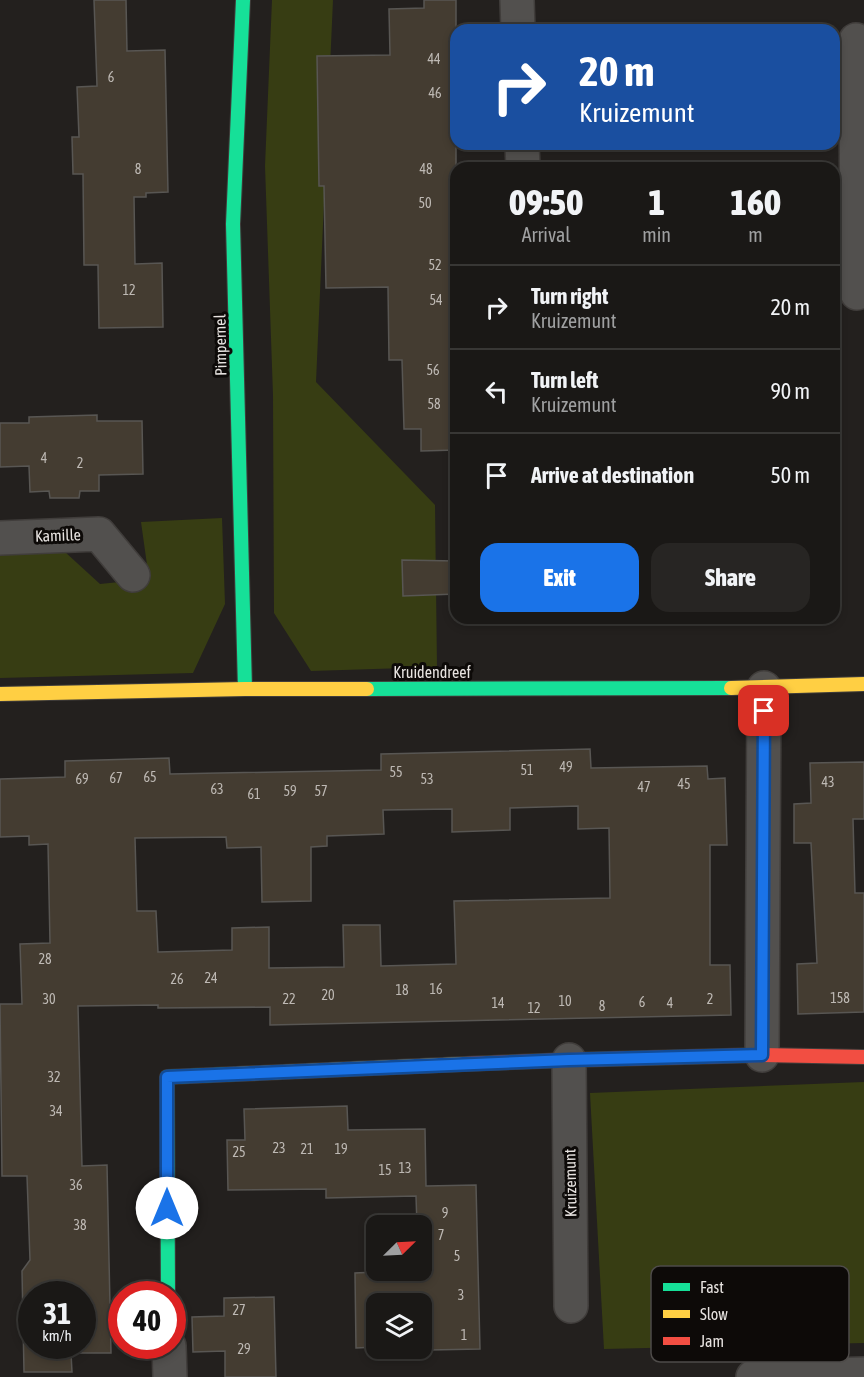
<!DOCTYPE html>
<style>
body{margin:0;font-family:"Asap Condensed",sans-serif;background:#272523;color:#f1f3f6;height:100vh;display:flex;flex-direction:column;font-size:22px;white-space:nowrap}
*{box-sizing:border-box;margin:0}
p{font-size:20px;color:#9fa0a1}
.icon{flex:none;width:33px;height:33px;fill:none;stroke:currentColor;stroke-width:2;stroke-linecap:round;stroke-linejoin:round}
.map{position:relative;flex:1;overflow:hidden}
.details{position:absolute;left:450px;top:162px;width:390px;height:462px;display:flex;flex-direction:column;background:#1a1816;border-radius:18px;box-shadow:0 3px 9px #0003,0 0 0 2px #383735}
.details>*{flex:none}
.guide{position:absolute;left:450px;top:24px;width:390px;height:126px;border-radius:18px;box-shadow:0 3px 9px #0003,0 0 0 2px #383735;background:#1a4fa0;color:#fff;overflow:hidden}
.needle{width:39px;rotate:66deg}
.controls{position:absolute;left:366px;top:1215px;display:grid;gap:12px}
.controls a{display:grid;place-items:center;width:66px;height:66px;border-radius:12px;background:#1a1816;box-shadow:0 3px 9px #0003,0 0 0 2px #383735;font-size:30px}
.speed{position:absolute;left:18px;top:1281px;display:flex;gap:12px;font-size:30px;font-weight:700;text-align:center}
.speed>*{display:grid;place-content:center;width:78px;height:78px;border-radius:50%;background:#1a1816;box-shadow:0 3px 9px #0003,0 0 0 2px #383735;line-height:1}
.speed small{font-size:15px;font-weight:400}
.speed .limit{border:9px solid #d22;background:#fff;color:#111}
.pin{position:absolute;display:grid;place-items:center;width:51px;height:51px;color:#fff;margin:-26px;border-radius:12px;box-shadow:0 3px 9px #0006}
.me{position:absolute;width:66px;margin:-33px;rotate:0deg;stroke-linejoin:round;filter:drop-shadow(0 0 4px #0008)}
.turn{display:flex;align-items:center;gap:21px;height:126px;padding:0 30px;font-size:27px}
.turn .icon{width:78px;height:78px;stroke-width:2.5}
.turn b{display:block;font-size:42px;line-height:51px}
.eta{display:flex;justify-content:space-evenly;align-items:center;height:102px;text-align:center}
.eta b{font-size:36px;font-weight:800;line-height:42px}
.primary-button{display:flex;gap:12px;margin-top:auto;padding:12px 30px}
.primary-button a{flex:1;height:69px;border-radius:18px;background:#1a73e8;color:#fff;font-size:24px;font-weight:800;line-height:69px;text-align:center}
.primary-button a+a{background:#272523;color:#f1f3f6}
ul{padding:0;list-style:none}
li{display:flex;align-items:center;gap:18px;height:84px;padding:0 30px;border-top:2px solid #383735}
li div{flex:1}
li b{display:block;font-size:22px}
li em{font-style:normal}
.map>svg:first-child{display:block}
.green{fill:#373d13}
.building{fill:#443c31;stroke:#585653;stroke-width:1.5;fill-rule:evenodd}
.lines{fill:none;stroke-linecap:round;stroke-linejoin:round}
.street-casing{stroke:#403d3b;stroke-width:36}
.fast-casing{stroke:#403d3b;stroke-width:16}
.slow-casing{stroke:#403d3b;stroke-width:16}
.jam-casing{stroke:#403d3b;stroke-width:16}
.street{stroke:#52504e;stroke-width:33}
.fast{stroke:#16e098;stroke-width:14}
.slow{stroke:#ffcf43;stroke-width:14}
.jam{stroke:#f24e42;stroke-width:14}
.route-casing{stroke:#114b97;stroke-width:15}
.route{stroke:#1a73e8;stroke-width:10}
.labels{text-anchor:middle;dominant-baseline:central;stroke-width:6;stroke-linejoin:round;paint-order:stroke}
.number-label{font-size:14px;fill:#beb9b4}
.street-label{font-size:16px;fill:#e7e3e0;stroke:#0d0a08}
.key{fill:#0d0a08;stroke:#4e4b49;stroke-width:1.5}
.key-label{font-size:16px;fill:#e7e3e0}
</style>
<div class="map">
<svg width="864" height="1377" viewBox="0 0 864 1377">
<rect width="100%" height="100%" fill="#23201e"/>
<!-- green -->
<g class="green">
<polygon points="272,0 333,0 316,382 435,505 437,667 311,671 274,613 273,395 265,166"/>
<polygon points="222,518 225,604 193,673 0,678 0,555 65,552 100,584 149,579 141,522"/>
<polygon points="864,1082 864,1343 604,1349 590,1093"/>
</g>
<!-- building -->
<g class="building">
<polygon points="94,0 126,0 127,51 165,50 168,192 146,193 146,197 134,197 135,264 162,263 163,327 99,328 98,265 84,265 83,174 73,174 72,137 79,137 77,87 97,86"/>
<polygon points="424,0 456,0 456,450 421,451 421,429 404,429 402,360 389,360 388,287 326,288 324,186 319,186 317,56 390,55 389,9 424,8"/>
<polygon points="97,415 97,421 142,421 143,474 99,475 99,491 80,491 79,498 50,498 49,491 30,492 29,466 0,467 0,423 29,423 29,417"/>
<polygon points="402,560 456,561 456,594 403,596"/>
<path d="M590 749 591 768 707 766 708 779 725 778 727 845H710V965H730L731 1015 270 1025V1007L158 1008V1005L78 1006 82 1166 107 1165 111 1353H71L72 1372H24L22 1271 30 1260 27 1176H2L0 1004H22L20 944 50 943 48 844 29 845V836L0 837V779L65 777V761L169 758 170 774 381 770V754ZM578 806V829L609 828 610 898 454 901 456 964 381 966 380 925H343L344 967 269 968V927L232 928V950L158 952 156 911H137L135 838 226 837 227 848 261 847 262 902 311 901V847L327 846V836L384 834 383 810 452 809V832L510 830V808ZM32 1294H82V1346H32Z"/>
<polygon points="864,762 864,819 853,819 855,893 864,893 864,1012 798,1014 797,964 817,963 811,843 794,843 794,804 811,803 810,763"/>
<polygon points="347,1106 348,1130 425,1129 426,1186 476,1185 480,1349 429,1350 429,1346 422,1346 422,1304 376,1304 376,1347 356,1348 355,1273 422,1270 422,1226 417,1226 416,1196 326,1198 326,1189 228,1190 227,1140 245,1140 244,1109"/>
<polygon points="274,1297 276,1377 225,1377 225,1351 193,1352 192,1317 224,1316 224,1298"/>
</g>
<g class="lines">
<defs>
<g id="street">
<polyline points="517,0 518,30"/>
<polyline points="856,40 857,293"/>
<polyline points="522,144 523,168"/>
<polyline points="0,538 99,534 133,575"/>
<polyline points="762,1055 764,688"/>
<polyline points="569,1060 571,1306"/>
<polyline points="169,1346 170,1377"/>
<polyline points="753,1377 864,1374"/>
</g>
<g id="fast">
<polyline points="243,0 233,224 245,689"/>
<polyline points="367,689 731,688"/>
<polyline points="168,1294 167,1077 236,1074"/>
</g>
<g id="slow">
<polyline points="731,688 864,684"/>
<polyline points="0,694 245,689 367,689"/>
<polyline points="236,1074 465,1064"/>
</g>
<polyline id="jam" points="465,1064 569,1060 762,1055 864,1057"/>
</defs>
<!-- street casing -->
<use href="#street" class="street-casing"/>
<!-- fast casing -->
<use href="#fast" class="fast-casing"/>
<!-- slow casing -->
<use href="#slow" class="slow-casing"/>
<!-- jam casing -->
<use href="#jam" class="jam-casing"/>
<!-- street -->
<use href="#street" class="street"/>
<!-- fast -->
<use href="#fast" class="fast"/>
<!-- slow -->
<use href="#slow" class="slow"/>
<!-- jam -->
<use href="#jam" class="jam"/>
</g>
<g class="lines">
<defs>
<polyline id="route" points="167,1208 167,1077 569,1060 762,1055 764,711"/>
</defs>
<!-- route casing -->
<use href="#route" class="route-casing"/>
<!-- route -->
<use href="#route" class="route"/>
</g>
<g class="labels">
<!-- number labels -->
<g class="number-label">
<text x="434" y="59">44</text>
<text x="111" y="77">6</text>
<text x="435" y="93">46</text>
<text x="138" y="169">8</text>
<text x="426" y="169">48</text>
<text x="425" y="203">50</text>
<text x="435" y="265">52</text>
<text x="129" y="290">12</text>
<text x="436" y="300">54</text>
<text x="433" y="370">56</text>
<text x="434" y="404">58</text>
<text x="44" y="458">4</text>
<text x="80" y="463">2</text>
<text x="566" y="767">49</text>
<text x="527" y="770">51</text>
<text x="396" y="772">55</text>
<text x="150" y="777">65</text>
<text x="116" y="778">67</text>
<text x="82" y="779">69</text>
<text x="427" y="779">53</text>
<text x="828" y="782">43</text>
<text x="684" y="784">45</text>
<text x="644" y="787">47</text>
<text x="217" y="789">63</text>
<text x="290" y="791">59</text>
<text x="321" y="791">57</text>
<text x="254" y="794">61</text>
<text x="45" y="959">28</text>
<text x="211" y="978">24</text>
<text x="177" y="979">26</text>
<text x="436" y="989">16</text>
<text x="402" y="990">18</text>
<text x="328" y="995">20</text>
<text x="840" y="998">158</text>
<text x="49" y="999">30</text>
<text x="289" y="999">22</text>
<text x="710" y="999">2</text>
<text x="565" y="1001">10</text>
<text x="642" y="1002">6</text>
<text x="498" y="1003">14</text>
<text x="670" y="1003">4</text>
<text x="602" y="1006">8</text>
<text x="534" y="1008">12</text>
<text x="54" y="1077">32</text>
<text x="56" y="1111">34</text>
<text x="279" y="1148">23</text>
<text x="307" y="1149">21</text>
<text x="341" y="1149">19</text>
<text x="239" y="1152">25</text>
<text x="405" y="1168">13</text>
<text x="385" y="1170">15</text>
<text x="76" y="1185">36</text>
<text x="445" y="1213">9</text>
<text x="80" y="1225">38</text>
<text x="441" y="1235">7</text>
<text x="457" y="1256">5</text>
<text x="461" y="1295">3</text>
<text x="239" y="1310">27</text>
<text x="464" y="1335">1</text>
<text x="244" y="1349">29</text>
</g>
<!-- street labels -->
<g class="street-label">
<text transform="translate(220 345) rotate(-91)">Pimpernel</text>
<text transform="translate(58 535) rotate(-2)">Kamille</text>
<text x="432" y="672">Kruidendreef</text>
<text transform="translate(570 1183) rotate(-91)">Kruizemunt</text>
</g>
</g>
<!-- legend -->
<rect x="651" y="1266" width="198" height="96" rx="9" class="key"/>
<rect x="663" y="1283" width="27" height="8" fill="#16e098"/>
<rect x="663" y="1310" width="27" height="8" fill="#ffcf43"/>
<rect x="663" y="1337" width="27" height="8" fill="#f24e42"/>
<g class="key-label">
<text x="700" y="1293">Fast</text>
<text x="700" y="1320">Slow</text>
<text x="700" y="1347">Jam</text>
</g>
</svg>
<div class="controls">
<a><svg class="needle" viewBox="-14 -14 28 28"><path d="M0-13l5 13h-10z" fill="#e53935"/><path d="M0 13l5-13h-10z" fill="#9fa0a1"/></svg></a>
<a><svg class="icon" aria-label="layers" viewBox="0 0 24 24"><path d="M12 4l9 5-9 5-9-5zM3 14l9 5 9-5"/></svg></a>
</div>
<div class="speed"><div>31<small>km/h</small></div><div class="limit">40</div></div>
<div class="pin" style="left:764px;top:711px;background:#d93025"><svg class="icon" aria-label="arrive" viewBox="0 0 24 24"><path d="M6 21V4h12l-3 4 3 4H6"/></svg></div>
<svg class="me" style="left:167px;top:1208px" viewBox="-20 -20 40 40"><circle r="19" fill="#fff"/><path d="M0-13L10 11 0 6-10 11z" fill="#1a73e8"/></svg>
<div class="guide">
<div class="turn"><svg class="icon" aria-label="right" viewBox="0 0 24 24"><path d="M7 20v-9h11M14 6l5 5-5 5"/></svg><div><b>20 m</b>Kruizemunt</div></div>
</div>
<section class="details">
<div class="eta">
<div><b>09:50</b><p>Arrival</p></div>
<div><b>1</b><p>min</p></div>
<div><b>160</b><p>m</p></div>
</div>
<ul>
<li><svg class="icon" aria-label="right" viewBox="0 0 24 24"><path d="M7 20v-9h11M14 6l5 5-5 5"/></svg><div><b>Turn right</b><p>Kruizemunt</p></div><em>20 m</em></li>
<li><svg class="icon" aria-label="left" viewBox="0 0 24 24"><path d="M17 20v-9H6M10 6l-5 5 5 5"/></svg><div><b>Turn left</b><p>Kruizemunt</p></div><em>90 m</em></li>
<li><svg class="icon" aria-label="arrive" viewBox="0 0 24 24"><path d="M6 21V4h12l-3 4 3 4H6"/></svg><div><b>Arrive at destination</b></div><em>50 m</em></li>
</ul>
<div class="primary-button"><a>Exit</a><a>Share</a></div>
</section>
</div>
